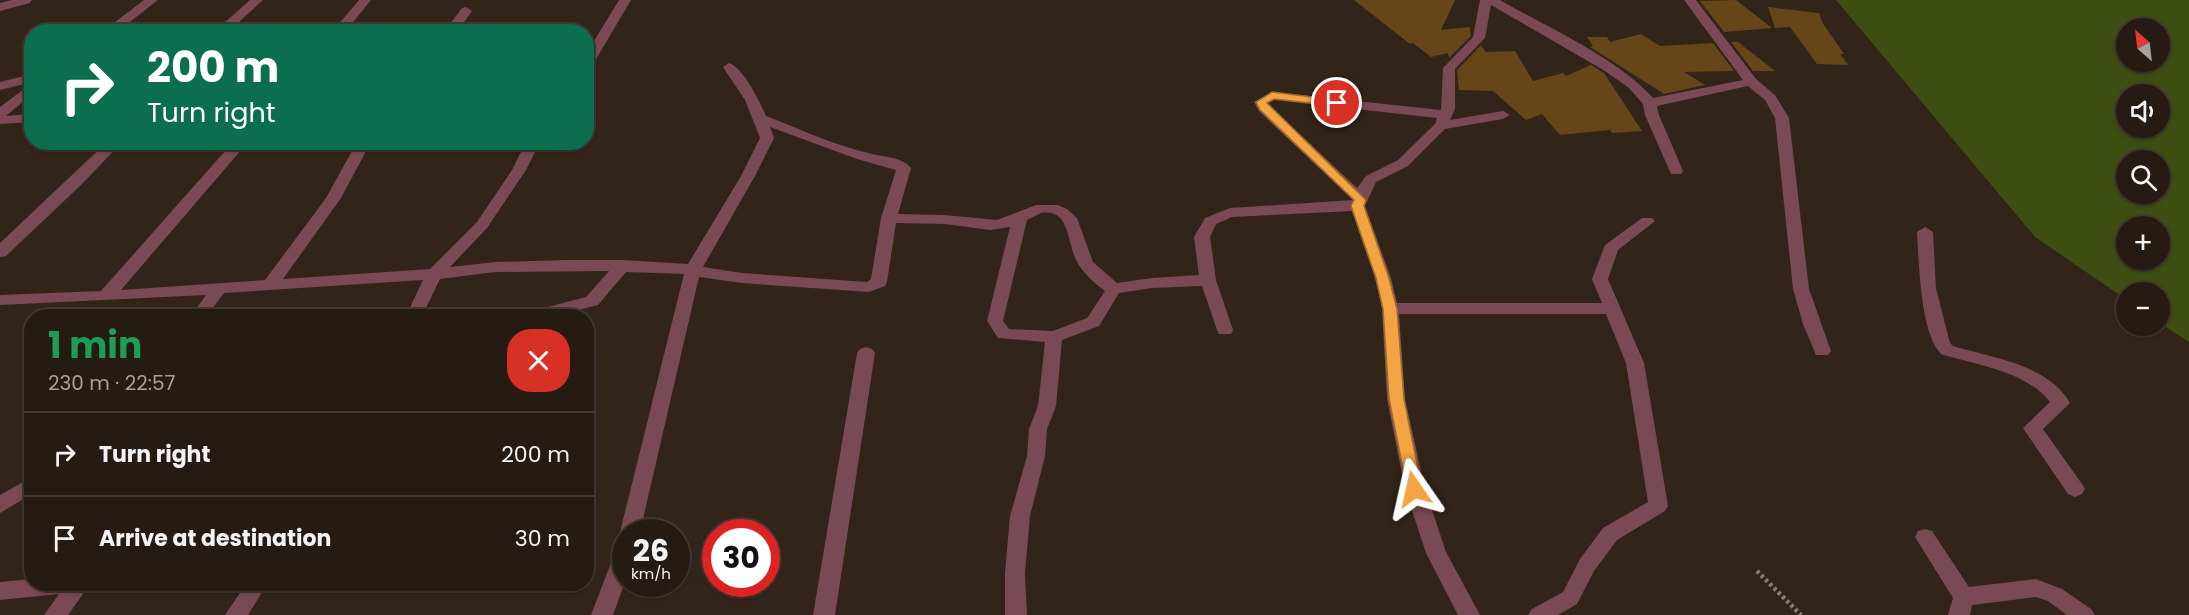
<!DOCTYPE html>
<meta charset="utf-8">
<style>
body{margin:0;font-family:Poppins,sans-serif;background:#2e241b;color:#f1f3f6;height:100vh;display:flex;flex-direction:column;font-size:22px;white-space:nowrap}
*{box-sizing:border-box;margin:0}
p{font-size:20px;color:#a4a19f}
.icon{flex:none;width:33px;height:33px;fill:none;stroke:currentColor;stroke-width:2;stroke-linecap:round;stroke-linejoin:round}
.map{position:relative;flex:1;overflow:hidden}
.side{position:absolute;left:24px;top:309px;width:570px;height:282px;display:flex;flex-direction:column;background:#261b12;border-radius:24px;box-shadow:0 2px 4px #0004,0 0 0 2px #423932}
.side>*{flex:none}
.hud{position:absolute;left:24px;top:24px;width:570px;height:126px;border-radius:24px;box-shadow:0 2px 4px #0004,0 0 0 2px #423932;background:#0b6e4f;color:#fff;overflow:hidden}
.needle{width:39px;rotate:332deg}
.fabs{position:absolute;left:2116px;top:18px;display:grid;gap:12px}
.fabs a{display:grid;place-items:center;width:54px;height:54px;border-radius:50%;background:#261b12;box-shadow:0 2px 4px #0004,0 0 0 2px #423932;font-size:30px}
.speed{position:absolute;left:612px;top:519px;display:flex;gap:12px;font-size:30px;font-weight:700;text-align:center}
.speed>*{display:grid;place-content:center;width:78px;height:78px;border-radius:50%;background:#261b12;box-shadow:0 2px 4px #0004,0 0 0 2px #423932;line-height:1}
.speed small{font-size:15px;font-weight:400}
.speed .limit{border:9px solid #d22;background:#fff;color:#111}
.pin{position:absolute;display:grid;place-items:center;width:51px;height:51px;color:#fff;margin:-26px;border:3px solid #fff;border-radius:50%;box-shadow:0 2px 6px #0007}
.me{position:absolute;width:66px;margin:-33px;rotate:349deg;stroke-linejoin:round;filter:drop-shadow(0 0 4px #0008)}
.turn{display:flex;align-items:center;gap:21px;height:126px;padding:0 24px;font-size:27px}
.turn .icon{width:78px;height:78px;stroke-width:2.5}
.turn b{display:block;font-size:42px;line-height:51px}
.round{display:grid;place-items:center;flex:none;width:63px;height:63px;border-radius:24px;background:#2e241b}
.summary{display:flex;align-items:center;justify-content:space-between;height:102px;padding:0 24px}
h1{font-size:36px;font-weight:700;line-height:45px;color:#1e9e55}
ul{padding:0;list-style:none}
li{display:flex;align-items:center;gap:18px;height:84px;padding:0 24px;border-top:2px solid #423932}
li div{flex:1}
li b{display:block;font-size:22px}
li em{font-style:normal}
.map>svg:first-child{display:block}
.green{fill:#3e4d11;fill-rule:evenodd}
.building{fill:#644618}
.lines{fill:none;stroke-linecap:round;stroke-linejoin:round}
.path{stroke:#8a7e74;stroke-width:4.5;stroke-dasharray:3 3;stroke-linecap:butt}
.minor{fill:#794956;fill-rule:evenodd}
.route{fill:#f3a442;stroke:#9e6b2b;stroke-width:1.5}
</style>
<div class="map">
<svg width="2189" height="615" viewBox="0 0 2189 615">
<rect width="100%" height="100%" fill="#322418"/>
<!-- green -->
<path class="green" d="M1836 0H2189V342L2160 323V292H2127V300L2035 237ZM2127 28H2160V62H2127ZM2127 94H2160V128H2127ZM2127 160H2160V194H2127ZM2127 226H2160V260H2127Z"/>
<!-- building -->
<g class="building">
<polygon points="1354,0 1455,0 1441,30 1470,27 1471,36 1449,58 1448,53 1431,57 1413,43 1410,44"/>
<polygon points="1736,0 1772,28 1724,32 1700,1"/>
<polygon points="1768,7 1819,13 1822,22 1844,54 1840,54 1848,65 1817,64 1790,27 1775,28"/>
<polygon points="1641,34 1660,46 1713,43 1734,71 1684,72 1705,85 1664,94 1590,47 1593,46 1587,37 1607,37 1610,42"/>
<polygon points="1731,42 1738,42 1775,71 1753,71"/>
<polygon points="1481,45 1486,52 1515,51 1533,81 1563,73 1566,76 1591,65 1604,73 1642,131 1612,133 1610,130 1560,135 1542,114 1526,120 1493,91 1459,90 1457,70"/>
</g>
<g class="lines">
<!-- path -->
<polyline class="path" points="1757,571 1801,615"/>
<!-- minor -->
<g class="minor">
<polygon points="12,0 32,0 30,3 0,11 0,3"/>
<polygon points="144,0 158,0 117,32 102,32"/>
<polygon points="250,0 263,0 228,32 214,32"/>
<polygon points="359,0 371,0 345,32 332,32"/>
<polygon points="619,0 631,0 592,66 586,70 586,54"/>
<path d="M1480 0H1500C1548 28 1616 57 1653 98L1743 80 1684 0H1696L1756 79 1775 95 1789 118 1809 289 1831 351 1828 355H1816L1803 324 1793 289 1775 118 1765 100 1748 86 1657 106 1659 115 1683 171 1681 174H1671L1645 115 1643 104 1629 88 1605 71 1491 5 1485 38 1455 69V109L1450 120 1503 111 1510 115 1503 119 1445 129 1408 166 1376 182 1365 206 1391 278 1397 303H1602L1592 279 1605 245 1642 218H1652L1655 221 1618 250 1608 279 1644 363 1668 506 1665 511 1617 540 1594 571 1577 604 1558 615H1528L1532 609 1563 592 1580 559 1603 528 1648 502 1626 363 1606 314H1399L1405 399 1425 489 1446 552 1480 615H1458L1426 553 1405 489 1387 399 1382 309 1375 278 1352 211 1232 217 1216 224 1210 237 1216 280 1233 330 1231 334H1219L1217 330 1202 286 1152 288 1119 293 1099 326 1062 340 1056 406 1047 429 1045 456 1030 516 1025 573 1027 615H1005V573L1010 516 1027 456 1029 429 1038 406 1045 342 998 338 987 321 1010 227 990 230 945 224 896 223 887 282 885 286 869 292 742 283 699 277 640 532H626V539L620 532 684 274 626 272 598 305 554 316H527L529 312 586 297 609 271 495 272 440 279 422 316H406L423 280 224 293 207 316H191L206 295 0 305V295L101 291 233 142H248L121 290 265 280 326 198 357 142H371L341 198 283 279 430 269 477 222 512 170 526 142H540L526 170 487 228 450 267 495 262 567 260H623L688 264 741 176 760 138 745 100 723 67 729 63C743 67 760 102 766 116 800 129 836 146 872 154 885 157 902 157 911 168L898 214 945 215 997 220 1036 205H1058L1067 209 1077 218 1093 262 1117 283 1152 278 1199 275 1194 237 1205 218 1230 208 1353 200 1259 111 1254 102 1272 92 1441 110 1443 68 1473 37ZM1274 100 1437 118 1435 124 1398 160 1366 176 1357 188 1270 106 1268 103ZM770 127 857 159 896 170 881 218 871 279 867 282 742 273 703 267 755 176 774 138ZM1041 213C1070 208 1067 242 1076 260 1083 273 1093 282 1105 291L1087 318 1053 331 1009 329 1003 321 1027 220Z"/>
<polygon points="466,7 472,11 457,32 444,32 462,8"/>
<polygon points="32,74 32,82 0,90 0,82"/>
<polygon points="32,83 32,94 6,116 32,114 32,122 0,124 0,107"/>
<polygon points="107,142 122,142 83,183 6,256 0,257 0,243"/>
<path d="M1925 227 1933 232 1936 288 1950 343 1953 346C1992 358 2048 364 2070 403L2043 429 2082 484 2085 489 2082 494 2075 497 2068 494 2023 428 2050 402C2026 371 1976 365 1941 354 1920 333 1919 262 1917 232Z"/>
<polygon points="866,347 872,349 875,353 835,615 813,615 857,353 860,349"/>
<polygon points="32,477 32,494 0,513 0,495"/>
<polygon points="1925,529 1932,531 1969,587 2036,579 2062,589 2091,609 2095,615 2067,615 2048,601 2036,597 1972,605 1970,615 1948,615 1953,598 1915,537 1918,531"/>
<polygon points="626,542 626,579 613,615 591,615 616,550 619,544"/>
<polygon points="32,579 32,584 90,584 68,615 44,615 59,594 0,600 0,582"/>
<polygon points="246,584 267,584 248,615 225,615"/>
</g>
</g>
<!-- route -->
<polygon class="route" points="1272,92 1337,100 1342,103 1337,106 1274,99 1267,103 1366,200 1364,206 1389,278 1397,309 1404,399 1422,489 1420,493 1414,495 1409,493 1407,489 1389,399 1383,309 1376,278 1351,206 1354,200 1260,110 1256,102"/>
</svg>
<div class="fabs">
<a><svg class="needle" viewBox="-14 -14 28 28"><path d="M0-13l5 13h-10z" fill="#e53935"/><path d="M0 13l5-13h-10z" fill="#a4a19f"/></svg></a>
<a><svg class="icon" aria-label="sound" viewBox="0 0 24 24"><path d="M4 9h4l5-4v14l-5-4H4zM17 9q2 3 0 6"/></svg></a>
<a><svg class="icon" aria-label="search" viewBox="0 0 24 24"><circle cx="10" cy="10" r="6"/><path d="M15 15l6 6"/></svg></a>
<a>+</a>
<a>−</a>
</div>
<div class="speed"><div>26<small>km/h</small></div><div class="limit">30</div></div>
<div class="pin" style="left:1337px;top:103px;background:#d93025"><svg class="icon" aria-label="arrive" viewBox="0 0 24 24"><path d="M6 21V4h12l-3 4 3 4H6"/></svg></div>
<svg class="me" style="left:1414px;top:489px" viewBox="-20 -20 40 40"><path d="M0-17L14 15 0 8-14 15z" fill="#f3a442" stroke="#fff" stroke-width="4"/></svg>
<div class="hud">
<div class="turn"><svg class="icon" aria-label="right" viewBox="0 0 24 24"><path d="M7 20v-9h11M14 6l5 5-5 5"/></svg><div><b>200 m</b>Turn right</div></div>
</div>
<section class="side">
<div class="summary"><div><h1>1 min</h1><p>230 m · 22:57</p></div><a class="round" style="background:#d93025;color:#fff"><svg class="icon" aria-label="close" viewBox="0 0 24 24"><path d="M6 6l12 12M18 6L6 18"/></svg></a></div>
<ul>
<li><svg class="icon" aria-label="right" viewBox="0 0 24 24"><path d="M7 20v-9h11M14 6l5 5-5 5"/></svg><div><b>Turn right</b></div><em>200 m</em></li>
<li><svg class="icon" aria-label="arrive" viewBox="0 0 24 24"><path d="M6 21V4h12l-3 4 3 4H6"/></svg><div><b>Arrive at destination</b></div><em>30 m</em></li>
</ul>
</section>
</div>
